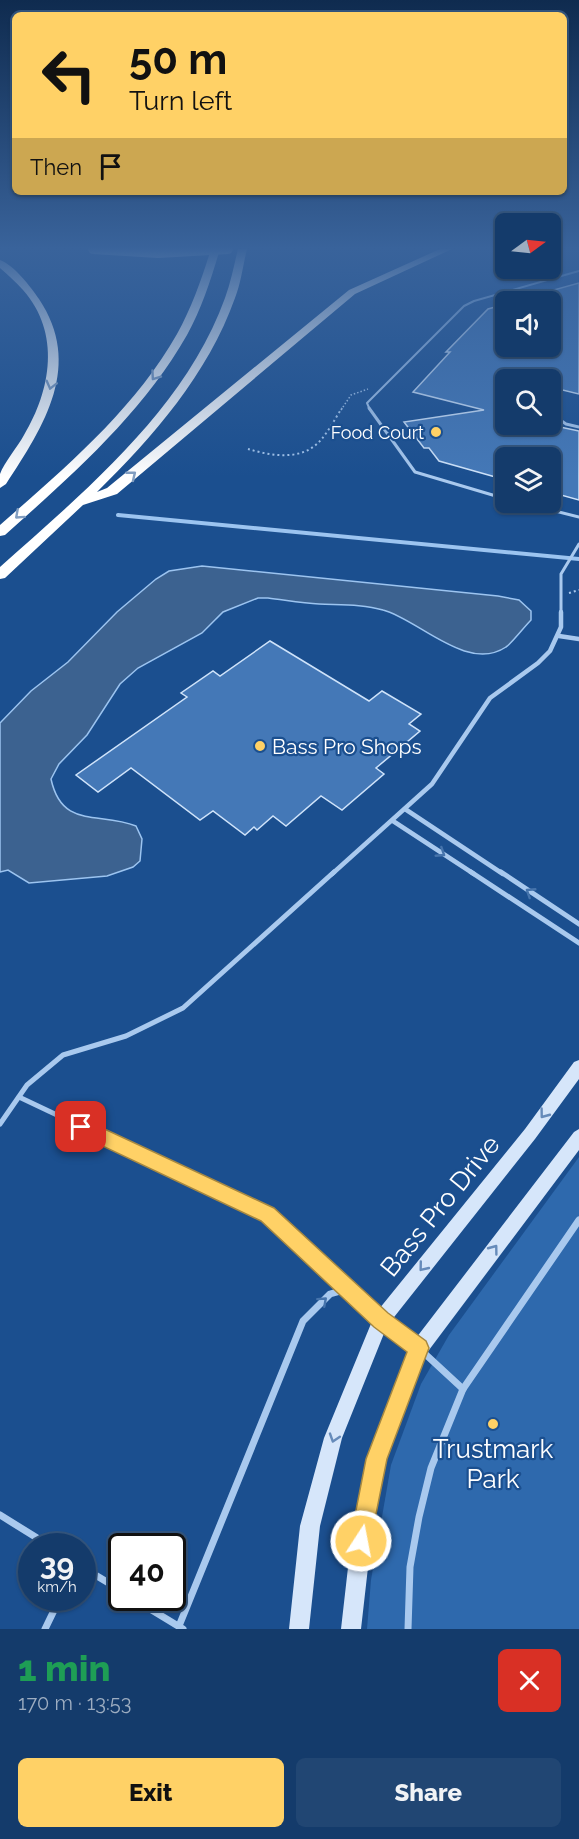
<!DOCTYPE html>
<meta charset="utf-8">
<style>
body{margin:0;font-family:Raleway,sans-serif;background:#214673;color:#f1f3f6;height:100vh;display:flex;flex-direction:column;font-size:22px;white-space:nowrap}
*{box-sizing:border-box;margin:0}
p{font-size:20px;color:#9dadc1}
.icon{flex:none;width:33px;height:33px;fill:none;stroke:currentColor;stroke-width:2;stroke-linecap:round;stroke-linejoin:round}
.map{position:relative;height:1629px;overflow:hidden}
.panel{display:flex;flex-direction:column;background:#143b6b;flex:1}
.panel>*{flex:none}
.guide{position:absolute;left:12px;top:12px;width:555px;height:183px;border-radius:9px;box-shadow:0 2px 4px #0004,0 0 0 2px #33557e;background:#ffd166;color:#111;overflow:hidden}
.needle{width:39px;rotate:75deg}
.tools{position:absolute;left:495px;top:213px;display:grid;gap:12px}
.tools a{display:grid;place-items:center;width:66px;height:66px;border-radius:9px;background:#143b6b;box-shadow:0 2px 4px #0004,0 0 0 2px #33557e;font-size:30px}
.speed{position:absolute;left:18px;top:1533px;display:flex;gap:12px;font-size:30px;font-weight:700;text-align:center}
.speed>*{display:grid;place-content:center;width:78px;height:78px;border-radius:50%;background:#143b6b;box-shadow:0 2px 4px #0004,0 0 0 2px #33557e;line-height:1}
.speed small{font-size:15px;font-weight:400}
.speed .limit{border:3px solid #111;border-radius:9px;background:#fff;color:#111}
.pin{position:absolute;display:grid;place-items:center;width:51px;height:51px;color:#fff;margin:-26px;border-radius:12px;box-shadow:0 3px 9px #0006}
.me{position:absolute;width:66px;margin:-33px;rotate:11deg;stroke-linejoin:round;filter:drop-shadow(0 0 4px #0008)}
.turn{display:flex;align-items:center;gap:21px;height:126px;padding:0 18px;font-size:27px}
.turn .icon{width:78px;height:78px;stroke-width:2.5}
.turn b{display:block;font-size:42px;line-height:51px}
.then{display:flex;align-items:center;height:57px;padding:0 18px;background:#0003;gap:12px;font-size:22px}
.round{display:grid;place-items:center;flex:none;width:63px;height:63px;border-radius:9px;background:#214673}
.head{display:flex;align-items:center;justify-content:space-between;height:102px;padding:0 18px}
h1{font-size:36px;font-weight:800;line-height:45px;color:#1e9e55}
.cta{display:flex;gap:12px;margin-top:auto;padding:12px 18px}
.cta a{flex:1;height:69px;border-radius:9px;background:#ffd166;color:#111;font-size:24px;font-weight:800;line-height:69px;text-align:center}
.cta a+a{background:#214673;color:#f1f3f6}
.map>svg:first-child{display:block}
.green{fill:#2e69ad}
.water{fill:#3c6290;stroke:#9cc4f0;stroke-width:1.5}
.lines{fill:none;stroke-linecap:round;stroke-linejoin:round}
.stream{stroke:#9cc4f0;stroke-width:4}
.building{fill:#4478b7;stroke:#cfe3fa;stroke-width:1.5}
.path-far1{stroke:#a9c9ee;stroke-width:1.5;stroke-dasharray:1.5 2;stroke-linecap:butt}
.path{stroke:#a9c9ee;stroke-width:2;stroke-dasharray:2 3;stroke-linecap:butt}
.lane-far4{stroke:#a9c9ee;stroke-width:2}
.lane-far3{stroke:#a9c9ee;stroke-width:3}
.lane-far2{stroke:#a9c9ee;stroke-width:4.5}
.lane-far1{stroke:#a9c9ee;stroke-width:5}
.lane{stroke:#a9c9ee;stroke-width:7}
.secondary{fill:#d6e6fa;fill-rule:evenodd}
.highway{fill:#fff;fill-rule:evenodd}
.highway-bridge{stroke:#fff;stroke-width:10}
.oneway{stroke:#829ec1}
.oneway2{stroke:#4674ac}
.oneway3{stroke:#668bba}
.route{fill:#ffd166;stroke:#a68842;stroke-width:1.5}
.poi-dot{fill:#ffd166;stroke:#1b4f8f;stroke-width:2}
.labels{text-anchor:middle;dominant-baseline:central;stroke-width:4.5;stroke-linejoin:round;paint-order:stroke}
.far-poi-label{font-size:18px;fill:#fff;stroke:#1b4f8f;text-anchor:end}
.poi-label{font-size:21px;fill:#fff;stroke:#1b4f8f;text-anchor:start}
.near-street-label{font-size:26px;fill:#fff;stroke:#1b4f8f}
.near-poi-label{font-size:26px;fill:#fff;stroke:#1b4f8f}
</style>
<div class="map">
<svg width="579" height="1629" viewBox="0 0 579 1629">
<rect width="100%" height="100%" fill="#1b4f8f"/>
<!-- green -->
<polygon class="green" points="579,1157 579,1629 367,1629 371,1580 391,1465 421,1384 449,1335"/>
<!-- water -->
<path class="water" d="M202 566 498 596 519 600 531 611V620C525 626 511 644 506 647 467 673 418 619 383 610 363 604 340 605 319 604 302 603 285 600 268 598H258L223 612 202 633 138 668 120 684 87 735 59 764 51 779C62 830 100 811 136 826L142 839 140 861 133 867 107 876 29 883 8 870 0 872V723L31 691 68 662 117 612 156 579 169 571Z"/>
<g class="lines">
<!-- stream -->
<polyline class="stream" points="118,515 579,559"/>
</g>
<!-- building -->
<g class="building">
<polygon points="579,283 579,394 550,387 550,380 506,380 506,424 546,424 579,431 579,500 550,492 550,458 506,458 506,480 439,461 429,448 424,448 404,422 484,410 413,392 450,352 446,352 488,309 506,304 506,346 550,346 550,291"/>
<polygon points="270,641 369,701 382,691 421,714 409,724 420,731 376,768 384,774 342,810 321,796 286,826 273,816 257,830 254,827 245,835 213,811 200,820 131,768 98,792 76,775 187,697 181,693 213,671 220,676"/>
</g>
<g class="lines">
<!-- path-far1 -->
<polyline class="path-far1" points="341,410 351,395 368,389"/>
<!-- path -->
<g class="path">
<path d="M248 449C268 455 295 460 313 447 325 439 334 420 342 408"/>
<polyline points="569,593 579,590"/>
</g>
<!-- lane-far4 -->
<g class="lane-far4">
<polyline points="551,403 552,410"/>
<polyline points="370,410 367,403 464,306 474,301 579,271"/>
</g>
<!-- lane-far3 -->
<g class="lane-far3">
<polyline points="369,408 415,472 506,499"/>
<polyline points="552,408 553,415 566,424 579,427"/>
<polyline points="519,502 579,517"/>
<polyline points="561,614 561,574 579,544"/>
</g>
<!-- lane-far2 -->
<g class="lane-far2">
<polyline points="559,636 579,639"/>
<polyline points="405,809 503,874"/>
<polyline points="393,821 474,874"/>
<polyline points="332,874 432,784 490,698 538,663 550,651 561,627 561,612"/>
</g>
<!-- lane-far1 -->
<g class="lane-far1">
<polyline points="471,872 579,943"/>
<polyline points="501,872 579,924"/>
<polyline points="19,1097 249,1206"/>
<polyline points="0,1124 27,1085 63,1055 126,1036 183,1008 334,872"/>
</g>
<!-- lane -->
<g class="lane">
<polyline points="246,1204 268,1215 378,1318"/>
<polyline points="385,1323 416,1347"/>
<polyline points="423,1352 463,1389"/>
<polyline points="0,1515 50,1546"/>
<polyline points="82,1567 122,1591"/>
<polyline points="132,1598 183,1629"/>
<polyline points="179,1626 303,1321 330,1294 348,1289"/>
<polyline points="45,1629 60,1598"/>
<polyline points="408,1629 410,1567 419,1517 431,1468 463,1389 579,1220"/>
</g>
<!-- secondary -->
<g class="secondary">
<polygon points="579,1060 579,1079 535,1139 387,1326 342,1438 320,1526 309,1629 289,1629 300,1526 324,1438 375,1314 525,1129 574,1062"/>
<polygon points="579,1129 579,1150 426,1354 386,1459 371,1541 361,1629 341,1629 351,1541 368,1459 413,1342 574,1132"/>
</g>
<!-- highway -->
<g class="highway">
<path d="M211 249H220C211 279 202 308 187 335 142 414 72 475 5 535L0 536V525C65 468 134 410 177 334 192 307 202 278 211 249Z"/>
<path d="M238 249H247C243 265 241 283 235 298 208 374 153 437 97 492L107 488 349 290 440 249H452L355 294 117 494 83 505 5 578 0 579V567C85 491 185 409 225 298 231 282 234 265 238 249Z"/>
<path d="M0 260C15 266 30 286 39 299 83 365 45 425 6 484L0 488C0 484 0 478 0 474 4 463 18 446 24 435 51 390 61 333 23 290 16 282 8 275 0 268Z"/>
</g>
<!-- highway-bridge -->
<polyline class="highway-bridge" points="93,249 158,253 228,249"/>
</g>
<!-- one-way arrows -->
<defs><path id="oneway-chevron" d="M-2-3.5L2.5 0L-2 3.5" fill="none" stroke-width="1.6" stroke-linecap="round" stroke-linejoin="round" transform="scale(1.5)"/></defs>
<g class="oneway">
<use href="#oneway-chevron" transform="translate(155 376) rotate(125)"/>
<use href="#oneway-chevron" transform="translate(51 385) rotate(104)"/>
<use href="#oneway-chevron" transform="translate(132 475) rotate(-39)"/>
<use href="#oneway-chevron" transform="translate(19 515) rotate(138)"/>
</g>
<g class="oneway2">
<use href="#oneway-chevron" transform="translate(441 853) rotate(33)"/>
<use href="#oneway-chevron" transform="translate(530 892) rotate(-147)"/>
<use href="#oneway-chevron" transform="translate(323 1301) rotate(-42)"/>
</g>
<g class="oneway3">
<use href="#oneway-chevron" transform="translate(544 1114) rotate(127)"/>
<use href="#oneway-chevron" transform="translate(494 1249) rotate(-53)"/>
<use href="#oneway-chevron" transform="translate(423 1267) rotate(129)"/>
<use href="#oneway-chevron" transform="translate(334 1438) rotate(108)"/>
</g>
<!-- sky -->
<linearGradient id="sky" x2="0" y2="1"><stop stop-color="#0f2b4f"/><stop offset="0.52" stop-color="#39639b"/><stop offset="1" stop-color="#39639b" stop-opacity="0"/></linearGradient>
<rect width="579" height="477" fill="url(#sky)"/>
<!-- route -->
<polygon class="route" points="81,1118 274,1208 388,1313 426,1341 429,1348 387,1459 369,1549 361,1552 353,1549 350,1541 366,1459 407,1352 374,1327 261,1221 75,1133 72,1127 75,1121"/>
<!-- markers -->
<g class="poi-dot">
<circle cx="436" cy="432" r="6"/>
<circle cx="260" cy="746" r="6"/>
<circle cx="493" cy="1424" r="6"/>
</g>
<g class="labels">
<!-- far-poi labels -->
<g class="far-poi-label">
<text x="424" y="432">Food Court</text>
</g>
<!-- poi labels -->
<g class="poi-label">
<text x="272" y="746">Bass Pro Shops</text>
</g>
<!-- near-street labels -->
<g class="near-street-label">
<text transform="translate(440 1206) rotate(-51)">Bass Pro Drive</text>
</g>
<!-- near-poi labels -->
<g class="near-poi-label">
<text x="493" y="1449">Trustmark<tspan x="493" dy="30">Park</tspan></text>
</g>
</g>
</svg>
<div class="tools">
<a><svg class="needle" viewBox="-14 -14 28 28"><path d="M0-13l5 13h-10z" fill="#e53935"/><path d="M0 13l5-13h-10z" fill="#9dadc1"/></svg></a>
<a><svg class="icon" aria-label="sound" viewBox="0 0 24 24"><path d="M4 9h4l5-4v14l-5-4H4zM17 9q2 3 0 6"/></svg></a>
<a><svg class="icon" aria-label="search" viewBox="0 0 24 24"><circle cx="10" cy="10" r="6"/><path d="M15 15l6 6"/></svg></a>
<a><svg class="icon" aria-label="layers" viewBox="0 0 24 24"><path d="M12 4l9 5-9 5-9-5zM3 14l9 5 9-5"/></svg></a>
</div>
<div class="speed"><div>39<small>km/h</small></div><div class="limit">40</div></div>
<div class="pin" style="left:81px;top:1127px;background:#d93025"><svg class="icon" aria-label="arrive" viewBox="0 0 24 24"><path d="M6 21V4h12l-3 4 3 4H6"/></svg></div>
<svg class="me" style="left:361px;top:1541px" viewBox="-20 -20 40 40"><circle r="17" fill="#ffd166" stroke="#fff" stroke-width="3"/><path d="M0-11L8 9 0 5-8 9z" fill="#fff"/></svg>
<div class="guide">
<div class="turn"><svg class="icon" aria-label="left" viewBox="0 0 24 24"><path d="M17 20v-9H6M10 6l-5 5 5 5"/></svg><div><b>50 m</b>Turn left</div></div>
<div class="then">Then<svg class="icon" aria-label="arrive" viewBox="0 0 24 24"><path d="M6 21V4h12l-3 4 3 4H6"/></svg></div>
</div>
</div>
<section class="panel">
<div class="head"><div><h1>1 min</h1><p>170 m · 13:53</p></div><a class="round" style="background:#d93025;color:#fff"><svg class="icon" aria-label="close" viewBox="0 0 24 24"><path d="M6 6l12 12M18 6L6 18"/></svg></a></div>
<div class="cta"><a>Exit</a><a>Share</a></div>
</section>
